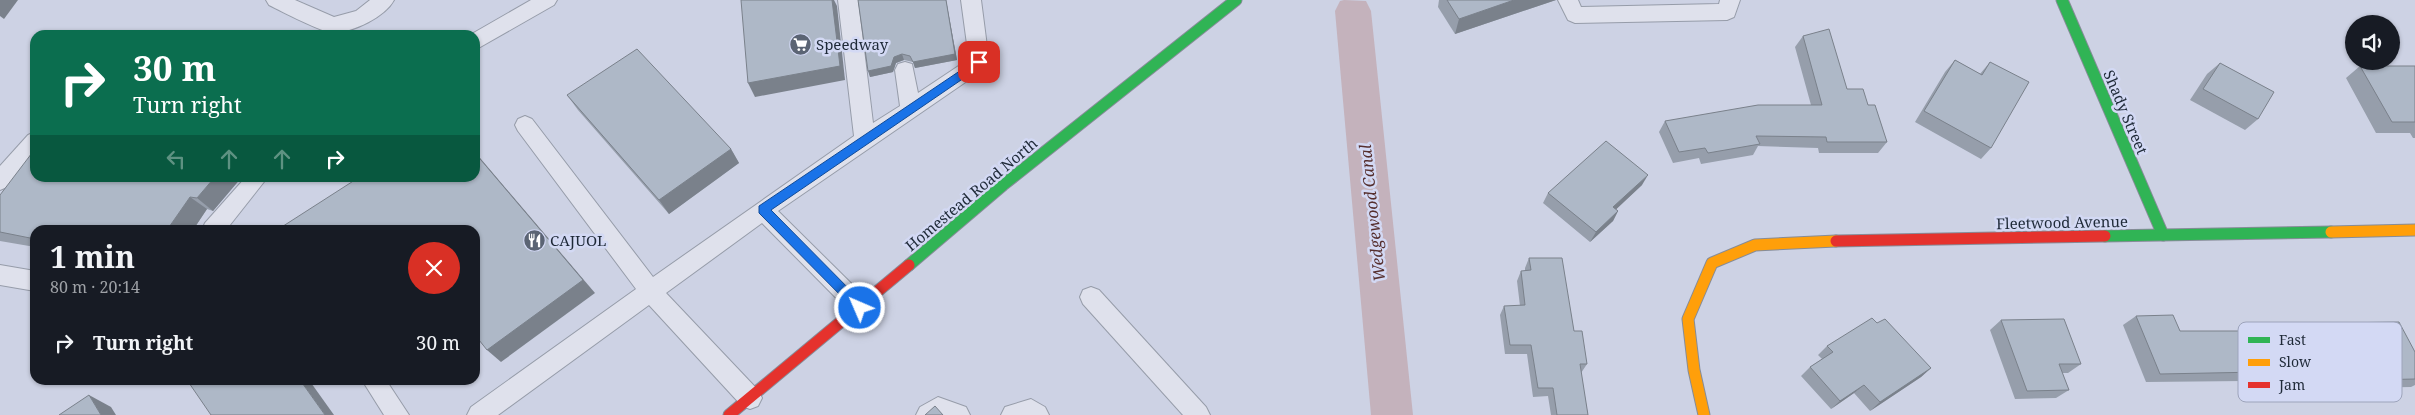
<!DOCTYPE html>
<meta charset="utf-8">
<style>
body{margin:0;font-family:"Noto Serif",serif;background:#242831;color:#f1f3f6;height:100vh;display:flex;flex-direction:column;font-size:19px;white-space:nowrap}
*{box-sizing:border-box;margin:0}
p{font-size:16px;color:#9ea1a6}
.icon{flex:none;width:28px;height:28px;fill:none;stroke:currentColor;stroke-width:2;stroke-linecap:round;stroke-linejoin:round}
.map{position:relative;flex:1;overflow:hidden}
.drawer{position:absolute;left:30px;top:225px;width:450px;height:160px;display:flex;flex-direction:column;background:#171b24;border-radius:15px;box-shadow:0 1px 4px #0004}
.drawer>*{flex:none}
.top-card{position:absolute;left:30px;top:30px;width:450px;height:152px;border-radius:15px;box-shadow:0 1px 4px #0004;background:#0b6e4f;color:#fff;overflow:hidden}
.tools{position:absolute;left:2345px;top:15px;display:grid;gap:10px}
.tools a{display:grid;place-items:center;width:55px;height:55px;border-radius:50%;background:#171b24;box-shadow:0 1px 4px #0004;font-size:25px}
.pin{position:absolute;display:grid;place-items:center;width:42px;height:42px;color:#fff;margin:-21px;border-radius:10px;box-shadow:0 2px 8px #0006}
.me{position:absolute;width:55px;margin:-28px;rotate:315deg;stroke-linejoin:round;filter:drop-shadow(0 0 4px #0008)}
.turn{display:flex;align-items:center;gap:18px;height:105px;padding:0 20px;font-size:22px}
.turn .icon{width:65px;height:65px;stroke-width:2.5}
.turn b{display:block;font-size:35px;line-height:42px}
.lanes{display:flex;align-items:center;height:48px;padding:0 20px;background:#0003;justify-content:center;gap:25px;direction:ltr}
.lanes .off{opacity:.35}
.round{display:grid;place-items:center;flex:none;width:52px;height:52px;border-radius:26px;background:#242831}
.overview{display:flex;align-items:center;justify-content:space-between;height:85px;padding:0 20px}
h1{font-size:30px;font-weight:700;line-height:38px}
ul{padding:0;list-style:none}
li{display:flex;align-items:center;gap:15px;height:65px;padding:0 20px}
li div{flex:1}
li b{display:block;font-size:19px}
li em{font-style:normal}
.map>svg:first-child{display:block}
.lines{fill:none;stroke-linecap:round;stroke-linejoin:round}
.canal{fill:#c4b2bc;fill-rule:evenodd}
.lane-casing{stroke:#969ca9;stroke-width:2}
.fast-casing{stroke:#868c98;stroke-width:13}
.slow-casing{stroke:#868c98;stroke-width:13}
.jam-casing{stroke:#868c98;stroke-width:13}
.lane{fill:#dfe1ec;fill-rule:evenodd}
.fast{stroke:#30b455;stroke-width:11}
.slow{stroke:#ff9f0a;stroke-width:11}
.jam{stroke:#e5322d;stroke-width:11}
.wall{fill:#969eab}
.shaded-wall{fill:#7a818b}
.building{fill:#aeb8c7;stroke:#7a818b}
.route{fill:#1a73e8;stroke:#114b97}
.labels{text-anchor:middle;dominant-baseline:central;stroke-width:5;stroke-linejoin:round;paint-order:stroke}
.poi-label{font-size:15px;fill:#1e2937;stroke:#d3d9f4;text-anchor:start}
.street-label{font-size:15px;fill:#1e2937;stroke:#d3d9f4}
.water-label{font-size:16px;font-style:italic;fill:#562f2e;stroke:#d3d9f4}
.key{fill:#d3d9f4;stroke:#9da4bb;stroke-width:1}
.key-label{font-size:14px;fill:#1e2937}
</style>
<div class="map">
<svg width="2415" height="415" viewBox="0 0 2415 415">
<rect width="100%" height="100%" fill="#cdd2e4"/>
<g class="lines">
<!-- canal -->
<polygon class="canal" points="1344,0 1366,1 1371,11 1413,415 1371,415 1335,11 1340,1"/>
<defs>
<g id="lane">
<path d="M266 0H295L334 17 356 11 370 0H394C385 17 353 32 334 33 323 33 281 11 269 5Z"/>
<polygon points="531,0 557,0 554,5 475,50 475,35 470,35"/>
<polygon points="838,0 858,0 873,123 900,106 895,70 898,64 905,62 912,64 918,93 969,59 961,0 981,0 989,62 986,68 778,211 868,300 871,307 868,314 860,317 852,314 762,223 666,293 758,390 762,398 758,406 750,409 742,406 649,305 498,415 467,415 471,407 636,289 518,131 515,125 518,119 525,116 532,119 653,277 854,136"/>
<polygon points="1558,0 1578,0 1581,7 1719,4 1720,0 1740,0 1734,17 1727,20 1575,23 1568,20"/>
<polygon points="35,132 35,156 7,187 0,190 0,166 28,135"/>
<polygon points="245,178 267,178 226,230 202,230 205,223"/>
<polygon points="0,265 35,271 35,291 0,285"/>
<polygon points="1091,287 1099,290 1206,407 1210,415 1183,415 1083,304 1080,297 1083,290"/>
<polygon points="362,380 386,380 409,415 384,415"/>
<polygon points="938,397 966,407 970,415 916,415 920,407"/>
<polygon points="1031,399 1045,407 1049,415 1001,415 1005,407"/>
</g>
<g id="fast">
<polyline points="2062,0 2163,235"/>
<polyline points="2105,236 2331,232"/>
<polyline points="909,265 1003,185 1236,0"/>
</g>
<g id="slow">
<polyline points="2331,232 2415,230"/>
<polyline points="1704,415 1694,370 1688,319 1712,263 1755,245 1836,241"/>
</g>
<g id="jam">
<polyline points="1836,241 2105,236"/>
<polyline points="729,415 909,265"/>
</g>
</defs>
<!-- lane casing -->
<use href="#lane" class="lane-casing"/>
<!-- fast casing -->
<use href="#fast" class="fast-casing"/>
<!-- slow casing -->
<use href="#slow" class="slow-casing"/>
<!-- jam casing -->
<use href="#jam" class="jam-casing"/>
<!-- lane -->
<use href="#lane" class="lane"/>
<!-- fast -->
<use href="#fast" class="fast"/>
<!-- slow -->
<use href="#slow" class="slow"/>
<!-- jam -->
<use href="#jam" class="jam"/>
</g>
<!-- wall -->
<g class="wall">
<polygon points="858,0 946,0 957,60 915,68 913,62 904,60 896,63 893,72 870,77"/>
<polygon points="1439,0 1556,0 1455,34 1438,7"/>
<polygon points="1803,36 1847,89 1868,105 1887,142 1878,153 1819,153 1818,148 1758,146 1753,155 1701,164 1699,158 1673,163 1659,132 1665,121 1811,105 1795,47"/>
<polygon points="1955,60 1980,74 1990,62 1991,148 1981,159 1915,122 1945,72"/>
<polygon points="2220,63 2258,119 2245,130 2190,100 2207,74"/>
<polygon points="2360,66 2415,66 2415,138 2413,138 2410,133 2376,133 2346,78"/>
<polygon points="567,95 731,149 739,163 669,214 578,110"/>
<polygon points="35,178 241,178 213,211 207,209 193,230 35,230 35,247 0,241 0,195"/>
<polygon points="1642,185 1616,209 1618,211 1613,221 1590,242 1543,203 1548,193"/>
<polygon points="1529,258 1574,331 1587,364 1581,373 1588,415 1551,415 1548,396 1533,397 1527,354 1505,354 1500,315 1504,306 1520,306 1517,281 1521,271 1525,271 1525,268"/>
<polygon points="2136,316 2180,331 2259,372 2244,381 2146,382 2123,325"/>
<polygon points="2001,320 2081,364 2068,373 2062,373 2069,390 2056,398 2015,399 1990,330"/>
<polygon points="1877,323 1931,368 1921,377 1870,411 1854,393 1831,409 1801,376 1810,367 1822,359 1818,355 1827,346"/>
<polygon points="2336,323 2415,352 2415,385 2411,387 2352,388 2347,376 2314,377 2297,339 2312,330 2324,330"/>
</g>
<!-- shaded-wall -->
<g class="shaded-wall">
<polygon points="0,0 18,0 4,19 0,16"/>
<polygon points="832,0 834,0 837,6 845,80 755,97 748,83"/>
<polygon points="946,0 957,60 915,68 913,62"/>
<polygon points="1514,0 1556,0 1455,34 1459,19"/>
<polygon points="902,54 904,60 896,63 893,72 870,77 868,71 894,57"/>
<polygon points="731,149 739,163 669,214 659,200"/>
<polygon points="475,152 595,293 501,362 487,350"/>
<polygon points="1648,175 1642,185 1608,217 1613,207"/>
<polygon points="214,178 241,178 213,211 197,198"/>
<polygon points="190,197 207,209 193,230 167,230"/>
<polygon points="1618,211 1613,221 1590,242 1596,232"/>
<polygon points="1931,368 1921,377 1870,411 1880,402"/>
<polygon points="300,380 309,380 334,415 325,415"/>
<polygon points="1864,385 1854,393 1831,409 1840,401"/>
<polygon points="89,395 111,407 116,415 101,415"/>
</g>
<!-- building -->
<g class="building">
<polygon points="741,0 832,0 840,66 748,83"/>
<polygon points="858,0 946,0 955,54 913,62 910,56 902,54 894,57 891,66 868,71"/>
<polygon points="1447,0 1514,0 1459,19"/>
<polygon points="1829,29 1847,89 1863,89 1868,105 1875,105 1887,142 1827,142 1826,137 1756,136 1760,144 1708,153 1705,148 1679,152 1665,121 1758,105 1822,105 1803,36"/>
<polygon points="637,49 731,149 659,200 567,95"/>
<polygon points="1955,60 1982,75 1990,62 2029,82 1991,148 1924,111"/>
<polygon points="2220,63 2274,92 2258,119 2203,89"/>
<polygon points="2360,66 2415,66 2415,122 2392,122"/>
<polygon points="1606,141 1648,175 1613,207 1618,211 1596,232 1548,193"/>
<polygon points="35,149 35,178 214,178 197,198 190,197 167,230 35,230 35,239 0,232 0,195"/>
<polygon points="475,153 583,280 487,350 475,335 475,230 277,230 358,178 475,178"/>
<polygon points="1529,258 1562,258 1574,331 1582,331 1587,364 1580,364 1588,415 1557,415 1553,388 1538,388 1531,345 1510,345 1504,306 1525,305 1521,271 1531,270"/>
<polygon points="2173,315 2180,331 2241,331 2259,372 2160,374 2136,316"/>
<polygon points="1872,318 1877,323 1885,319 1931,368 1880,402 1864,385 1840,401 1810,367 1833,352 1827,346"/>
<polygon points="2064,319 2081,364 2059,364 2069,390 2027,391 2001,320"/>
<polygon points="2399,322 2415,352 2415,379 2369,380 2363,368 2330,368 2312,330 2339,330 2336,323"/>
<polygon points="187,380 300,380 325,415 211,415"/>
<polygon points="89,395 101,415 59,415"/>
<polygon points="935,406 943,415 925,415"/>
</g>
<!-- route -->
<polygon class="route" points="979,58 983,59 983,65 771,210 864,304 866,308 864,311 856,311 759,213 759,206"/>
<!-- icons -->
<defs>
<symbol id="supermarket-disc" viewBox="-11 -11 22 22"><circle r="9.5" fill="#5b6474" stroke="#d3d9f4"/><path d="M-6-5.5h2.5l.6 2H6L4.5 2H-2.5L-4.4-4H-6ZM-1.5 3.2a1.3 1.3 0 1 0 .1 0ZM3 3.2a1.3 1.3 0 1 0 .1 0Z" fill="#fff"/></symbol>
<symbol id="restaurant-disc" viewBox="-11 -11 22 22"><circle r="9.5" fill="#5b6474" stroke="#d3d9f4"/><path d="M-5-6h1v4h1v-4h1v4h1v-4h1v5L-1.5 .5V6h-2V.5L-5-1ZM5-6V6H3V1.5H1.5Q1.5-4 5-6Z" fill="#fff"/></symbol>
</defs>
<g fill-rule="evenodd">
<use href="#supermarket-disc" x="788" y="32" width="25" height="25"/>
<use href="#restaurant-disc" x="522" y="228" width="25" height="25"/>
</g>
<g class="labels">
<!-- poi labels -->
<g class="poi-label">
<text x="816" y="44">Speedway</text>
<text x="550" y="240">CAJUOL</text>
</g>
<!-- street labels -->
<g class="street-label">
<text transform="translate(2126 112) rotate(67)">Shady Street</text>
<text transform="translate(971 194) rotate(-40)">Homestead Road North</text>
<text transform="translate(2062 222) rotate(-1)">Fleetwood Avenue</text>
</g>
<!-- water labels -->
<g class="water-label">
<text transform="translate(1372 213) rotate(-96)">Wedgewood Canal</text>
</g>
</g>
<!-- legend -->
<rect x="2238" y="322" width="164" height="80" rx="8" class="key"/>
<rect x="2248" y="337" width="22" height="6" fill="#30b455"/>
<rect x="2248" y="359" width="22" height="7" fill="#ff9f0a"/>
<rect x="2248" y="382" width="22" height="6" fill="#e5322d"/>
<g class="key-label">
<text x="2279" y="345">Fast</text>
<text x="2279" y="367">Slow</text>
<text x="2279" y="390">Jam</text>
</g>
</svg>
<div class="tools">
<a><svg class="icon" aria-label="sound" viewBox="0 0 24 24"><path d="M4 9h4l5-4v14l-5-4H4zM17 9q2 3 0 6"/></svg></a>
</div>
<div class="pin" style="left:979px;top:62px;background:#d93025"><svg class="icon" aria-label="arrive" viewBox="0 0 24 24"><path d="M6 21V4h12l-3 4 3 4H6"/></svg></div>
<svg class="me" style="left:860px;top:308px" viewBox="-20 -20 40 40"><circle r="17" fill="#1a73e8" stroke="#fff" stroke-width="3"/><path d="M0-11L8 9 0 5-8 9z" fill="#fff"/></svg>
<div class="top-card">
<div class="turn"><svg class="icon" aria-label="right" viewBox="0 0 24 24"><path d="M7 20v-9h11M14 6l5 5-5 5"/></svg><div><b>30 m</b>Turn right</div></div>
<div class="lanes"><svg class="icon off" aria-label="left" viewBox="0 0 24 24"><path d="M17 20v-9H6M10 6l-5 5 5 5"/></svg><svg class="icon off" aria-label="ahead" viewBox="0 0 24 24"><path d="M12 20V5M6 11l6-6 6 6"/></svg><svg class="icon off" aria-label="ahead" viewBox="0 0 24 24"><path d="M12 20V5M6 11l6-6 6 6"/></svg><svg class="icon" aria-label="right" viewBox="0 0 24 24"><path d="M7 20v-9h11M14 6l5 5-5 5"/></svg></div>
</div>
<section class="drawer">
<div class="overview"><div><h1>1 min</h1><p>80 m · 20:14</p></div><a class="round" style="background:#d93025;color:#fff"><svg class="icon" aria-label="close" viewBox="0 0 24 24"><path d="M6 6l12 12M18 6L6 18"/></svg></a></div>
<ul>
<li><svg class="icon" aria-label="right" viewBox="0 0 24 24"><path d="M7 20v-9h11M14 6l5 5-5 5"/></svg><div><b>Turn right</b></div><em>30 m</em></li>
</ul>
</section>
</div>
